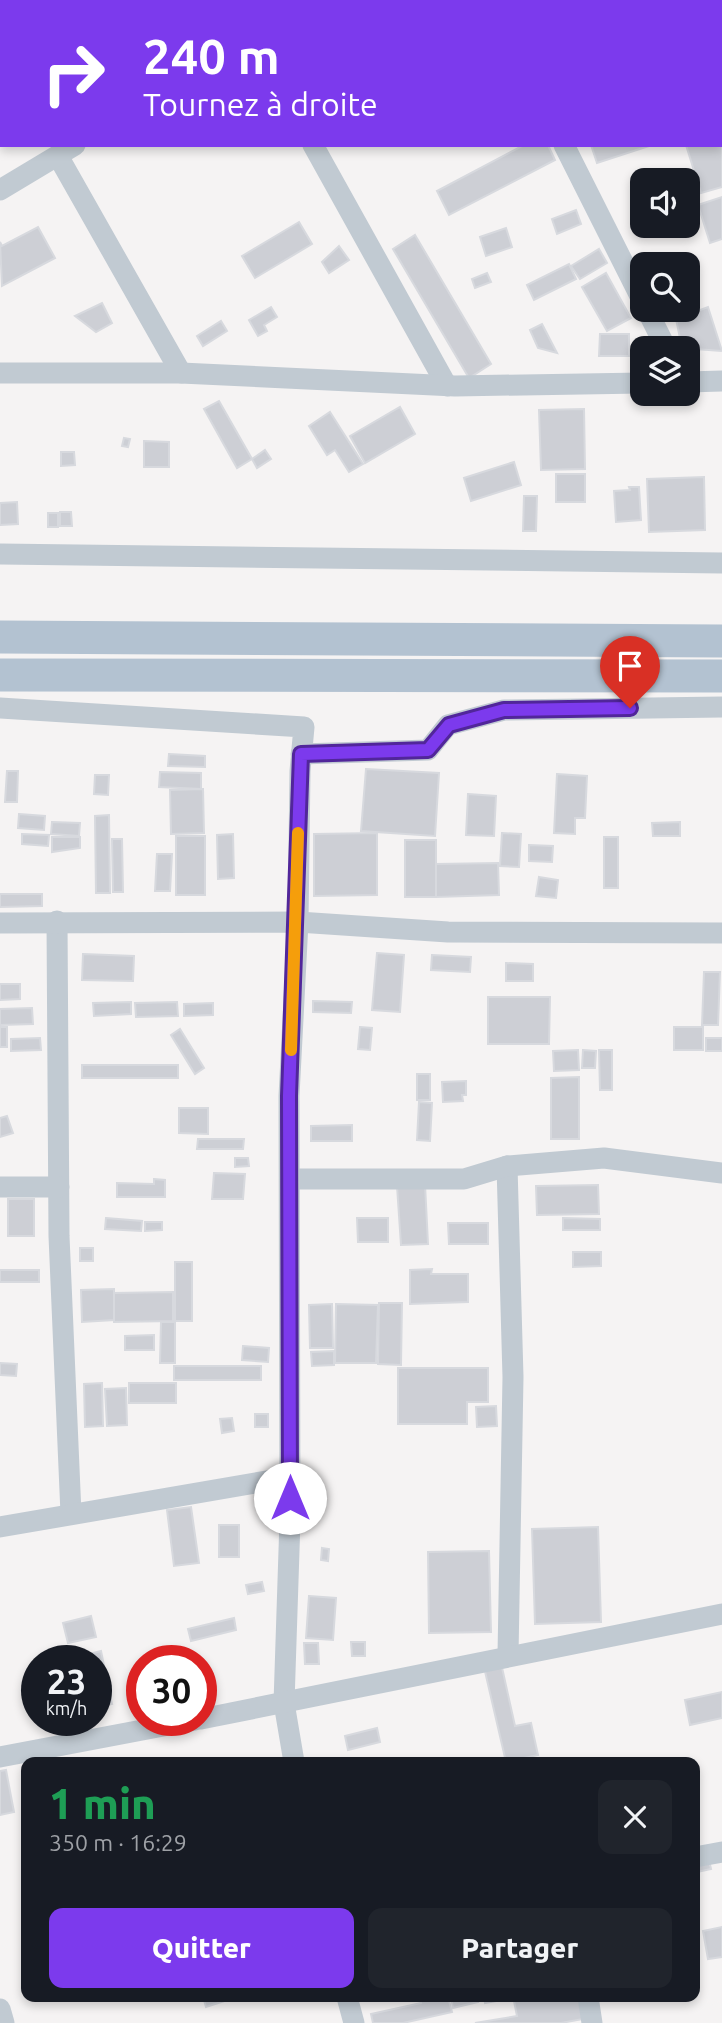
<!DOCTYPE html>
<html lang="fr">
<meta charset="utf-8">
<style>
body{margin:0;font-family:Ubuntu,sans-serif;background:#20242c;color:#f1f3f6;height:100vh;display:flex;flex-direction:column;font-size:26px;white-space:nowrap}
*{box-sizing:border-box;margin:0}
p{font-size:23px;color:#9ea1a6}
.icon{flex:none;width:38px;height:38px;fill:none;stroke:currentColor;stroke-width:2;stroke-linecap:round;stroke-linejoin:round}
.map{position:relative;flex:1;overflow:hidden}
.sheet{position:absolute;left:21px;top:1757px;width:679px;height:245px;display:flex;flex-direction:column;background:#171b24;border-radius:14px;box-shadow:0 4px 10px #0003}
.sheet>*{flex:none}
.hud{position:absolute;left:0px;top:0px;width:723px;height:147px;box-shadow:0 4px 10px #0003;background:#7c3aed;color:#fff;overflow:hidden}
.buttons{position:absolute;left:630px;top:168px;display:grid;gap:14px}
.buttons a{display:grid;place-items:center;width:70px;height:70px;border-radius:14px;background:#171b24;box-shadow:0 4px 10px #0003;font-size:35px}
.speed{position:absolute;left:21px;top:1645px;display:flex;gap:14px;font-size:35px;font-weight:700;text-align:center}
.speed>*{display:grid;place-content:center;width:91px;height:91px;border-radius:50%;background:#171b24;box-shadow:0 4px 10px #0003;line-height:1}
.speed small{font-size:18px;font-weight:400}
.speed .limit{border:10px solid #d22;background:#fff;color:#111}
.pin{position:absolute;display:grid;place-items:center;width:60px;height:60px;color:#fff;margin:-72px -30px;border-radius:50% 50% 50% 0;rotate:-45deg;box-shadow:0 0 7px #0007}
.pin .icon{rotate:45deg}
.me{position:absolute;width:77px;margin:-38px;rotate:0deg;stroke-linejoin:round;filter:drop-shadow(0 0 5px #0008)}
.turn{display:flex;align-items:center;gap:24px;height:147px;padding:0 28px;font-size:32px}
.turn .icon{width:91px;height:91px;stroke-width:2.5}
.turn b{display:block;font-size:49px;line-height:60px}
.round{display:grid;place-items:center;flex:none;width:74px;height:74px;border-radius:14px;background:#20242c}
.overview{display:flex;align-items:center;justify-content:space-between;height:119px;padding:0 28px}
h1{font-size:42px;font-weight:800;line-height:52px;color:#1e9e55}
.action{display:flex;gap:14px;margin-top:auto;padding:14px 28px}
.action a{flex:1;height:80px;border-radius:14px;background:#7c3aed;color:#fff;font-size:28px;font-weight:800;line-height:80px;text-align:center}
.action a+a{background:#20242c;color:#f1f3f6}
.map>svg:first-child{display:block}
.building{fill:#cdcfd5;stroke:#d7d9de;stroke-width:2}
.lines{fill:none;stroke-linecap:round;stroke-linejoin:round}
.minor{stroke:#c1cad2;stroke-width:21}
.primary{stroke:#b3c2d1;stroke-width:33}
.route-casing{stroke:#51269a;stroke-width:18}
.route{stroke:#7c3aed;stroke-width:12}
.slow{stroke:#f59e0b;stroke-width:12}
</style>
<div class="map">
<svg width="722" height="2023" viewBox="0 0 722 2023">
<rect width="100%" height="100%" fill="#f5f3f3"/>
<!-- building -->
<g class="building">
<polygon points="2,48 2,76 0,76 0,49"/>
<polygon points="722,136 722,187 701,193 686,145 721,145"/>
<polygon points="524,145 548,145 555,160 449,215 437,191"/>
<polygon points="591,145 652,145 597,163"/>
<polygon points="695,178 700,193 688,197 688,181"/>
<polygon points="722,197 722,239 710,243 698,205"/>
<polygon points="576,210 581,224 557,234 552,219"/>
<polygon points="299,222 312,244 255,278 242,256"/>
<polygon points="38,227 55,258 2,286 0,242 2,246"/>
<polygon points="506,228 512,247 486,256 480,237"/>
<polygon points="415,235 491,364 469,378 393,249"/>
<polygon points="339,246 349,260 329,273 322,262"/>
<polygon points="599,249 607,263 580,279 571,266"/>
<polygon points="569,264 576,279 534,300 527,285"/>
<polygon points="487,273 491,282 475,288 472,279"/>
<polygon points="606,273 631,318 607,331 582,287"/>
<polygon points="102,303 112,323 96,332 75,316"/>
<polygon points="271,307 277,317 264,325 267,331 258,336 249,320"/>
<polygon points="708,307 722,351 682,348 676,319"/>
<polygon points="221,321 227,331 203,346 197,336"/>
<polygon points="542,324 557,353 538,348 530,330"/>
<polygon points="600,334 629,334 629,356 599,356"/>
<polygon points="219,401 252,459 237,468 204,409"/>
<polygon points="400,407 415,434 365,463 350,436"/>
<polygon points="584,409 585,469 541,470 539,410"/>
<polygon points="330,412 363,464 349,472 335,450 327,455 309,426"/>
<polygon points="124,438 130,439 128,447 122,446"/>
<polygon points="144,441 169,442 169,467 144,467"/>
<polygon points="265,450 271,459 257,468 252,459"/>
<polygon points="61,452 74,452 75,465 61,466"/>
<polygon points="514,462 521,485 471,501 464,478"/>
<rect x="556" y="474" width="29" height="28"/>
<polygon points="704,477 705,530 649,532 647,479"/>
<polygon points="629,487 639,487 641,520 616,522 614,491 630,490"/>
<polygon points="524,496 537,496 536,531 523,531"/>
<polygon points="17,502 18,524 0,525 0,503"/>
<polygon points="60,512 71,512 72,526 60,526"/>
<rect x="48" y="513" width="10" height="14"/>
<polygon points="169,754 205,756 205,767 168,766"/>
<polygon points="366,769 439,773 435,836 361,831"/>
<polygon points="7,771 18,771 17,802 5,802"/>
<polygon points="160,772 201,773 201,789 159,787"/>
<polygon points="557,774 587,776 585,818 575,818 575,834 554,833"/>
<polygon points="95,775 109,775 108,795 94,794"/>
<polygon points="203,789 204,833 171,834 170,790"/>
<polygon points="468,794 496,796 494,836 466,835"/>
<polygon points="19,814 45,816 44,830 18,828"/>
<polygon points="109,815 110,893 96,893 95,816"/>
<polygon points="52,822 80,823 79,836 51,834"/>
<polygon points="680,822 680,836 653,836 652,823"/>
<polygon points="377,833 377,895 314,896 314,834"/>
<polygon points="502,833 521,834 519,867 500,866"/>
<polygon points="22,834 49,835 48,846 22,844"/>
<polygon points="233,834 234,878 218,879 217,835"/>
<rect x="176" y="836" width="29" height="59"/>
<polygon points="52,837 80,837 80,848 52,852"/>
<rect x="604" y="837" width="14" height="51"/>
<polygon points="112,839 122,839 123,892 113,892"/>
<rect x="405" y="840" width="31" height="57"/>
<polygon points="529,845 553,846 552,862 529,861"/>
<polygon points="157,854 172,854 170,891 155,891"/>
<polygon points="498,863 499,895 436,897 436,864"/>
<polygon points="539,877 558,880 556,898 536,896"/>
<polygon points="0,894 42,894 42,906 0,907"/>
<polygon points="377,953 404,955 400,1012 372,1010"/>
<polygon points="83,954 134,956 133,981 82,980"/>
<polygon points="432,955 471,957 470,972 431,970"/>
<polygon points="506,963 533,964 533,981 506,981"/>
<polygon points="704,972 720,972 718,1025 702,1025"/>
<polygon points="0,984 20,984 20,999 0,1000"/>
<polygon points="488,997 550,997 549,1044 488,1044"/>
<polygon points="313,1001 352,1002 351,1013 313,1012"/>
<polygon points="131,1002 131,1014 94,1016 93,1003"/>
<polygon points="177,1002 178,1016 136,1017 135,1003"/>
<polygon points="213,1003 213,1015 184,1016 184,1004"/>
<polygon points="32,1008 33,1024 0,1025 0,1009"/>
<rect x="0" y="1027" width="7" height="20"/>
<polygon points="360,1027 372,1028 370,1050 358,1049"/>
<rect x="674" y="1027" width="29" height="23"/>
<polygon points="180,1029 204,1068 195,1074 171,1035"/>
<polygon points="40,1038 41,1050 11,1051 11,1039"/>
<rect x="706" y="1038" width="16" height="13"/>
<polygon points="578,1050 579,1070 554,1071 553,1051"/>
<polygon points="583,1050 596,1051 595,1068 582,1068"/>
<polygon points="599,1050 612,1050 612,1090 600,1090"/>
<rect x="82" y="1065" width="96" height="13"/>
<rect x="417" y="1074" width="13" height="26"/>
<polygon points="579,1077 579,1139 551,1139 551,1078"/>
<polygon points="466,1081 466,1095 462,1095 463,1101 443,1102 442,1082"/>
<polygon points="419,1102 432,1103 430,1141 417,1140"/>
<polygon points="179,1108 208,1108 208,1134 179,1133"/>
<polygon points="7,1116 13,1133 0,1137 0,1118"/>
<polygon points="352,1125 352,1141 311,1141 311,1126"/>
<polygon points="198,1139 244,1139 243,1149 197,1149"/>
<polygon points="235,1158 248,1158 249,1166 235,1167"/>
<polygon points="214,1173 245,1174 243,1199 212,1199"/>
<polygon points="154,1179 165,1180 165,1197 117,1197 117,1183 154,1184"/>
<polygon points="425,1184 428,1244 401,1245 397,1186"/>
<polygon points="598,1185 599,1214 537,1215 536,1186"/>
<rect x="8" y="1199" width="26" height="37"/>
<polygon points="106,1218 142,1221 141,1231 105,1229"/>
<polygon points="357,1218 388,1218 388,1242 358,1242"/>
<polygon points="563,1218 600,1219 600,1230 563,1230"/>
<polygon points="145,1222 162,1222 162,1230 145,1231"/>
<polygon points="448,1223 488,1223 488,1244 449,1244"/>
<rect x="80" y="1248" width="13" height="13"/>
<polygon points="573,1252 601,1252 601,1266 573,1267"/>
<rect x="175" y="1262" width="17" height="59"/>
<polygon points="432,1269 431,1274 468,1274 468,1302 410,1304 410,1270"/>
<rect x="0" y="1270" width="39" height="12"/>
<polygon points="114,1289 114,1320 82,1322 81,1290"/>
<polygon points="173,1292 173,1321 114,1322 114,1293"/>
<polygon points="379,1303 402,1303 401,1365 378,1364"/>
<polygon points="332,1304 333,1348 310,1348 309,1305"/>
<polygon points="336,1304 378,1305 376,1363 335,1363"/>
<polygon points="161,1322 175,1322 175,1363 160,1363"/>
<polygon points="154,1335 154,1350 125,1350 125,1336"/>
<polygon points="243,1346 269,1348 268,1362 242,1360"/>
<polygon points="334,1351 334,1365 312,1366 311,1352"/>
<polygon points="0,1363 17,1364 16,1376 0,1375"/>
<rect x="174" y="1366" width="87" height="14"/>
<polygon points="398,1368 488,1368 488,1402 467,1402 467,1424 398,1424"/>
<polygon points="102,1383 103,1426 85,1427 84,1384"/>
<rect x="129" y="1383" width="47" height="20"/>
<polygon points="126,1388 127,1425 107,1426 105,1389"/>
<polygon points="496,1406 497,1426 477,1427 476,1407"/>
<rect x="255" y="1414" width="13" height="13"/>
<polygon points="232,1418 234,1431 222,1433 220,1419"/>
<polygon points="191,1507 199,1563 174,1566 167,1510"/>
<rect x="219" y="1525" width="20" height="32"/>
<polygon points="598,1527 601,1622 535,1624 532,1529"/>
<polygon points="322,1548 329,1549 328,1561 321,1560"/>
<polygon points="489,1551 491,1632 429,1633 428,1552"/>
<polygon points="262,1582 264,1591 248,1594 246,1585"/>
<polygon points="309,1596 336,1598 333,1640 306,1638"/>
<polygon points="91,1616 96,1637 68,1643 63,1623"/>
<polygon points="234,1618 236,1630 191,1641 188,1629"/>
<polygon points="351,1642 365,1642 365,1656 352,1656"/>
<polygon points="304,1643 318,1643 319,1664 305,1664"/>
<polygon points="101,1651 112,1704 96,1707 96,1661 90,1661 89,1654"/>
<polygon points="501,1663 515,1726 531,1723 538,1755 506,1762 484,1667"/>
<polygon points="722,1692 722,1718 690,1725 685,1700"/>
<polygon points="377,1728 380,1742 348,1750 345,1736"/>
<polygon points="6,1770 14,1812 0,1815 0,1771"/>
<polygon points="709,1860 711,1869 697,1872 695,1863"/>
<polygon points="722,1927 722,1957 708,1959 703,1931"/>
<polygon points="203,1997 237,1997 206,2007"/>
<polygon points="419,1997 448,1997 452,2012 403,2023 373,2023 371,2014 421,2003"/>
<polygon points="451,1997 477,1997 478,2002 453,2008"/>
<polygon points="484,1997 511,1997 512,1998 485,2003"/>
<polygon points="538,1997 579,1997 583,2019 561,2023 475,2023 517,2016 514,2001"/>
</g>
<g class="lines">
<!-- minor -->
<g class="minor">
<polyline points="42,0 43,2"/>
<polyline points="236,0 237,2"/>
<polyline points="491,0 492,2"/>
<polyline points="322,2 325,0"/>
<polyline points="313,145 447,386"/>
<polyline points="564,145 642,300"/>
<polyline points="58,156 181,373"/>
<polyline points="0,190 75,145"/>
<polyline points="647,310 666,348"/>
<polyline points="0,373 181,373 455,386 642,383"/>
<polyline points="688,382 722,381"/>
<polyline points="0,554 722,563"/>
<polyline points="0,708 304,727 300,771 298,922 289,1096 290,1520 284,1703 294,1762"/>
<polyline points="301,754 428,750 448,725 504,710 722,707"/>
<polyline points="57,921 59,1236 71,1514"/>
<polyline points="0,923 298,922 448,932 722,933"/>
<polyline points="507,1166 513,1377 508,1655"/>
<polyline points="291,1179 464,1179 507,1166 604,1158 722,1173"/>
<polyline points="0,1187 59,1187"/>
<polyline points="0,1527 290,1477"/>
<polyline points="201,1719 722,1614"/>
<polyline points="0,1757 195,1720"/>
<polyline points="695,1857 722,1852"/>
<polyline points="347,1997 354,2023"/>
<polyline points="588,1997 592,2023"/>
<polyline points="0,2009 4,2023"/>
</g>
<!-- primary -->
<g class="primary">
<polyline points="0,637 722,641"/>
<polyline points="0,675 722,676"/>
</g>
</g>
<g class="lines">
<defs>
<polyline id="route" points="290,1498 289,1096 301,754 428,750 449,725 504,710 630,708"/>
</defs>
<!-- route casing -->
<use href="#route" class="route-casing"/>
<!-- route -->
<use href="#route" class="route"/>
<!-- slow -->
<polyline class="slow" points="291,1050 298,833"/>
</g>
</svg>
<div class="buttons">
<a><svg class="icon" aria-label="sound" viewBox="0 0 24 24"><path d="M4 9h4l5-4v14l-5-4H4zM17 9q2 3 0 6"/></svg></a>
<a><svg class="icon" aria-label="search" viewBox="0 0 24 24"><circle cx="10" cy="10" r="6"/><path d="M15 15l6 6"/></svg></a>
<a><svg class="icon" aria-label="layers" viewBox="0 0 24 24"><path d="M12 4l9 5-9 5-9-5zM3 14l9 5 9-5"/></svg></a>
</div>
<div class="speed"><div>23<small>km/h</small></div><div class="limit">30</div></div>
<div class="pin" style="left:630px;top:708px;background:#d93025"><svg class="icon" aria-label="arrive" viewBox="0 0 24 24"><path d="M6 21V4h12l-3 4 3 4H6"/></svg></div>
<svg class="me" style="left:290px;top:1498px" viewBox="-20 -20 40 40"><circle r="19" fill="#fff"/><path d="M0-13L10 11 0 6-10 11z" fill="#7c3aed"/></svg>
<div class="hud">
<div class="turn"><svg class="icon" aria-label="right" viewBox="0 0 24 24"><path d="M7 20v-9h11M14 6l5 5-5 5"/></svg><div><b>240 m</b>Tournez à droite</div></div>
</div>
<section class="sheet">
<div class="overview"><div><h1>1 min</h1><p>350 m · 16:29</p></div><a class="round"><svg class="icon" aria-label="close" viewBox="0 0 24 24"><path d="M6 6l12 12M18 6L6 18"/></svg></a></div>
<div class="action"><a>Quitter</a><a>Partager</a></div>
</section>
</div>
